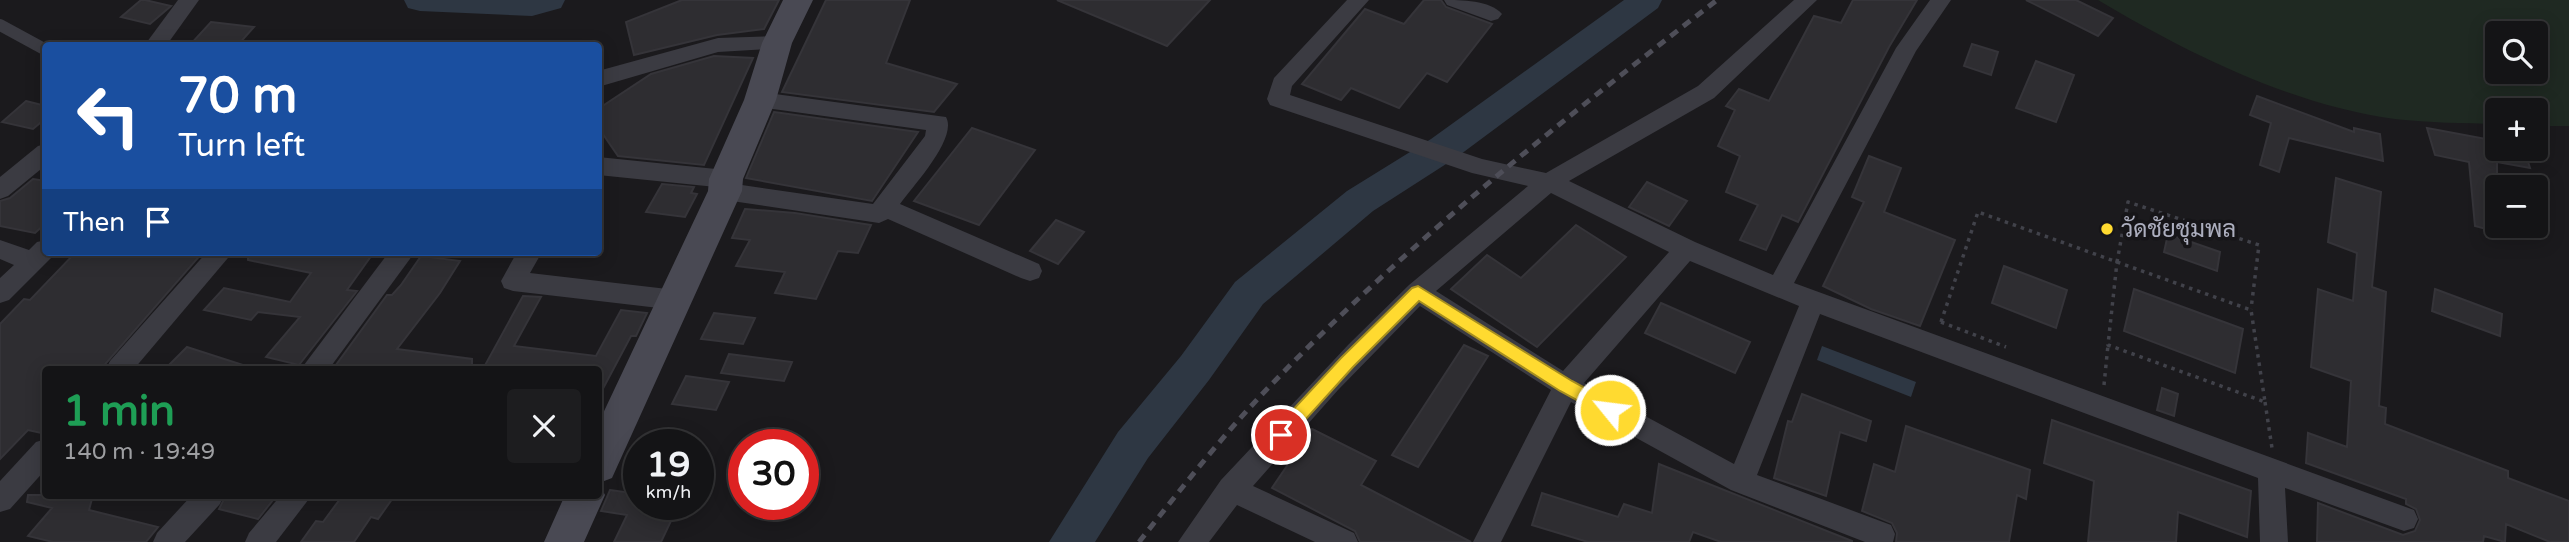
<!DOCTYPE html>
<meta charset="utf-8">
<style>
body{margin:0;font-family:"Varela Round",Sarabun,sans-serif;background:#1d1d1f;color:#f1f3f6;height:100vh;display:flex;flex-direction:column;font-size:26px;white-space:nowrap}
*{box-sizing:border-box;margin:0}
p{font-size:23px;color:#9d9ea1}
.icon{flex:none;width:38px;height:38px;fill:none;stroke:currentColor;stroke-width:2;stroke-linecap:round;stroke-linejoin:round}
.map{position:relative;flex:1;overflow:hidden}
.panel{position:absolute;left:42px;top:366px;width:560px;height:133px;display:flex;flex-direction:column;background:#141416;border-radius:7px;box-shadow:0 4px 18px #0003,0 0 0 2px #333335}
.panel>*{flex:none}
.banner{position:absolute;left:42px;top:42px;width:560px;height:214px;border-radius:7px;box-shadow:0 4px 18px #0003,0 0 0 2px #333335;background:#1a4fa0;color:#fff;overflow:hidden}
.controls{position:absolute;left:2485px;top:21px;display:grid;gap:14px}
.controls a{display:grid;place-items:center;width:63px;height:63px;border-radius:7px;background:#141416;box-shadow:0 4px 18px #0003,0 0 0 2px #333335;font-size:35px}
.speed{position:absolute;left:623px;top:429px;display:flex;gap:14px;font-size:35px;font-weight:700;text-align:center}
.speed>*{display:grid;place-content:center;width:91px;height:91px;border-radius:50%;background:#141416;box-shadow:0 4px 18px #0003,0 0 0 2px #333335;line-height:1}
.speed small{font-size:18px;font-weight:400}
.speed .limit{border:10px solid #d22;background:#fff;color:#111}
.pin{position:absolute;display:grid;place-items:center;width:60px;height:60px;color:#fff;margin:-30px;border:4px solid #fff;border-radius:50%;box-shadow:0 2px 7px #0007}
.me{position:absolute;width:77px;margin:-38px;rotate:299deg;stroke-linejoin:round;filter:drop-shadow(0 0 5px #0008)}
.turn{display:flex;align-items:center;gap:24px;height:147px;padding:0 21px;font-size:32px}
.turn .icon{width:91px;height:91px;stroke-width:2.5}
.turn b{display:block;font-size:49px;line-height:60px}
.then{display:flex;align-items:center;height:66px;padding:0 21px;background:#0003;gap:14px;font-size:26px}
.round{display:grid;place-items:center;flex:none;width:74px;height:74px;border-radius:7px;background:#1d1d1f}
.head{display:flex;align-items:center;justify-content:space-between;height:119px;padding:0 21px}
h1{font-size:42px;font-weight:700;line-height:52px;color:#1e9e55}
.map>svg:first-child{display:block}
.green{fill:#1f2922;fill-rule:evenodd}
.water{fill:#2e3743}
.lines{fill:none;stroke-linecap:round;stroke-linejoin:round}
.river{fill:#2e3743;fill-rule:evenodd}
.building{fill:#2e2d31;stroke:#353439;stroke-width:2}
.path{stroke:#41424a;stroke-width:3.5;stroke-dasharray:3.5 5;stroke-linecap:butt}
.lane{stroke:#3b3b42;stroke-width:12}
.street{fill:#3b3b42;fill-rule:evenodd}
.secondary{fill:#494953;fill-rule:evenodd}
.rail{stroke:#4e4e58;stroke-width:5;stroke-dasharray:9 7;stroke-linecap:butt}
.route{fill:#ffda30;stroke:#a68e1f;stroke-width:2}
.poi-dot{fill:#ffda30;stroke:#161518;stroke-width:2.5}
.labels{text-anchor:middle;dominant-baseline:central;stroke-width:7;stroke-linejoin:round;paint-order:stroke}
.poi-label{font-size:24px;fill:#acaebe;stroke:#161518;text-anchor:start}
</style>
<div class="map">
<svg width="2569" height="542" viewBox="0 0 2569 542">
<rect width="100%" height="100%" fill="#1b1a1d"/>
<!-- green -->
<path class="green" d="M2098 0H2569V126H2536V110H2497V124C2464 123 2429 123 2395 119 2291 105 2187 53 2098 0ZM2497 33H2536V72H2497Z"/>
<!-- water -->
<polygon class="water" points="1822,346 1916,382 1911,397 1817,360"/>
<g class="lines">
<!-- river -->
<g class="river">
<polygon points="404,0 565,0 561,8 532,16 420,11 408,8"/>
<polygon points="1624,0 1662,0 1658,8 1457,157 1373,211 1263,304 1209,380 1148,458 1095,542 1049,542 1118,432 1181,356 1235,282 1347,191 1431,139"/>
</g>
</g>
<!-- building -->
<g class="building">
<polygon points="141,0 145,0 171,6 150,24 121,17"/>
<polygon points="682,0 779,0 764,29 717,35 634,55 626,22"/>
<polygon points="826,0 910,0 886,63 957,84 934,112 782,92"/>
<polygon points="1057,0 1210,0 1167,46"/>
<polygon points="1424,0 1441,0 1446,7 1492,24 1447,82 1427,73 1399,108 1351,88 1341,100 1302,84 1365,9 1404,24"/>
<polygon points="1853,0 1917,0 1889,47 1798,222 1782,215 1766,250 1740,240 1758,205 1726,192 1740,156 1718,146 1735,110 1726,106 1739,89 1769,101 1814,16 1841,23"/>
<polygon points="2026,0 2076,0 2113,18 2098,36"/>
<polygon points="211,22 254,27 237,46 189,46"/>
<polygon points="1972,44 1998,52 1991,75 1964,66"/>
<polygon points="714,56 753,58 704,165 618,156 598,127 598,109 651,74"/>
<polygon points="2036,61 2074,75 2056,122 2016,108"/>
<polygon points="2257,96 2354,132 2354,128 2380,134 2383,161 2289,138 2279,172 2260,165 2271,123 2250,115"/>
<polygon points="26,101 46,106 46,118 33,129 2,122"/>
<polygon points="774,112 918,132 872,201 746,178"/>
<polygon points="972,128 1035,150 979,225 914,201"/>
<polygon points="2427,128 2497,141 2497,149 2524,149 2530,168 2497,162 2497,232 2475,226 2469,162 2435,155"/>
<polygon points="1869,156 1901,168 1884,212 1955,240 1920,326 1871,309 1823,286 1864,202 1852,197"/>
<polygon points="2336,178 2381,192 2372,287 2386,292 2379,406 2386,408 2385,424 2508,471 2508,478 2569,501 2569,542 2550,542 2506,524 2505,542 2484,536 2483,542 2317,542 2318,503 2403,535 2415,531 2420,520 2416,509 2406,504 2406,499 2306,463 2308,433 2347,447 2351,381 2311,367 2318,289 2353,301 2357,253 2328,242"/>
<polygon points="33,179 46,181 46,223 35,233 0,226 0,201 10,198"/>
<polygon points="1647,182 1687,201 1669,226 1629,207"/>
<polygon points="662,184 694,187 691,193 697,194 685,217 646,212"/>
<polygon points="745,209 795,213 871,225 858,253 838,251 816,299 775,293 785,272 736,266 750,240 732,238"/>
<polygon points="1056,220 1084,232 1058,264 1030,251"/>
<polygon points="1576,225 1626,257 1537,347 1451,289 1487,255 1521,278"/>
<polygon points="2168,234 2220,252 2217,271 2164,252"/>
<polygon points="76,252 203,252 101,369 46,369 46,434 28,430 0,459 0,324 24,299 30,300"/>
<polygon points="248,252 374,252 347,290 357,291 299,365 266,357 300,317 258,312 251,320 204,310 224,288 290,302 311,273 248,260"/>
<polygon points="421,256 460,261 440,293 397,349 472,359 472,369 333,369 387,295 392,295 401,285"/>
<polygon points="2004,266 2067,290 2056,328 1992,303"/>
<polygon points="2134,289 2243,329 2235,373 2124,331"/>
<polygon points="2435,289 2502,314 2500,336 2432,311"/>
<polygon points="523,296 541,297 514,346 596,356 621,310 647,313 636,336 631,336 598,398 598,369 483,369"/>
<polygon points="1661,303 1750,342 1735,373 1645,333"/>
<polygon points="714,313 755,318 743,344 701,339"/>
<polygon points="1464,345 1488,356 1418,467 1392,455"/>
<polygon points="187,347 246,366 246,369 165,369"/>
<polygon points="729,354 792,362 784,381 721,373"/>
<polygon points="686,376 729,382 716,410 672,404"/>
<polygon points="2162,388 2178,394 2174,416 2157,410"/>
<polygon points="1802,394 1871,421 1866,441 1840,432 1826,496 1774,478 1788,421 1792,422"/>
<polygon points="2052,420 2251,491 2247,537 2178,512 2176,542 2088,542 2094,481 2044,463"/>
<polygon points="1906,426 2030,470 2026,499 2017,495 2009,542 1896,542 1897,533 1892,523 1862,511 1874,464 1895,472"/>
<polygon points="1312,429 1376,461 1361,485 1471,542 1360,542 1355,531 1272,488"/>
<polygon points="1659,464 1852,541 1852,542 1721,542 1693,532 1689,542 1588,542 1532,525 1542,493 1618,517 1624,504 1652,513"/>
<polygon points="610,490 639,494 639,504 679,504 661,542 614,542 627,515 601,511"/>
<polygon points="28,495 93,495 89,510 158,527 146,542 53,542 28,536 52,508 27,502"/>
<polygon points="226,495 277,495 258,519 219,509"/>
<polygon points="343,495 395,495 378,519 371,517 354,542 301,542 316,521 323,522"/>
</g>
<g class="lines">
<!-- path -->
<g class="path">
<polygon points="2117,262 2251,310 2265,402 2108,345"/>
<polyline points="1941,322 1978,212 2117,262 2128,202 2259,245 2251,309"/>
<polyline points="1941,322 2006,347"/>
<polyline points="2104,385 2108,345"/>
<polyline points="2265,402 2272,448"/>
</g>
<!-- lane -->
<polyline class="lane" points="0,25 46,50"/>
<!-- street -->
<g class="street">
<polygon points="178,0 199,0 166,46 144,46"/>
<path d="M1347 0H1369L1292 86 1290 95 1482 159 1546 173 1698 86 1794 0H1817L1714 98 1569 181 1695 242 1773 275 1896 48 1930 0H1951L1916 51 1794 283 2414 510 2418 519 2414 528 2404 531 2285 488 2288 542H2260L2258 478 1820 314 1757 475 1891 525 1895 534 1893 542H1865L1731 490 1571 402 1501 542H1473L1551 390 1420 306 1338 390 1253 486 1354 533 1358 542H1315L1237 505 1209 542H1178L1221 480 1349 344 1409 285 1528 186 1472 173 1270 105 1267 99 1274 78ZM1551 193 1669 252 1563 371 1436 291ZM1690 261 1799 306 1734 464 1584 383Z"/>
<path d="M1444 0C1461 0 1490 0 1502 14L1498 19 1491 21 1447 5Z"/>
<polygon points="777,36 785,38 788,43 785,48 718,52 598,87 598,71 718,38"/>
<path d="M760 92 946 117C958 138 913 186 900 204L1039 264 1042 271 1039 278 1030 281 1021 278 888 219 879 223 725 200 717 197 713 191 716 187 598 175V157L726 170 734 173 738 179 735 184 873 204 925 136 926 130 752 106 749 100 752 94Z"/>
<polygon points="46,144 46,165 8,196 0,199 0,177 38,146"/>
<polygon points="0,240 29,250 37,242 46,240 46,252 57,252 9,300 0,303 0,278 14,265 0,259"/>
<polygon points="207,252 233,252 134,369 106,369 110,361"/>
<polygon points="389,252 415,252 329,369 301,369"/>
<polygon points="517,252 542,252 530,273 676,290 685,293 688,300 685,307 676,310 513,291 504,288 501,281"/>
<polygon points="46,439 46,469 10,509 0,512 0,481 36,442"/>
<polygon points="192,495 224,495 220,504 185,542 153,542 157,533"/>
<polygon points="281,495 312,495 276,542 245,542 249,533"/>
</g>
<!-- secondary -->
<polygon class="secondary" points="783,0 813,0 792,43 776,100 743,179 742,191 612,478 599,483 605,495 584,542 544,542 565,495 598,495 598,424 708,191 709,179 744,100 762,43"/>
<!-- rail -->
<path class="rail" d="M1139 542C1181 489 1222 436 1268 388 1406 244 1561 121 1717 0"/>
</g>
<!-- route -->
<polygon class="route" points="1418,286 1572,381 1616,405 1619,410 1616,415 1610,417 1604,415 1560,391 1419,301 1353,367 1287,440 1281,442 1275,440 1272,435 1275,429 1341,358 1412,288"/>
<!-- markers -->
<circle class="poi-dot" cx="2107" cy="229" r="7"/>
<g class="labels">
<!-- poi labels -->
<g class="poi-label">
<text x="2121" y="229">วัดชัยชุมพล</text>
</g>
</g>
</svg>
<div class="controls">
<a><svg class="icon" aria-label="search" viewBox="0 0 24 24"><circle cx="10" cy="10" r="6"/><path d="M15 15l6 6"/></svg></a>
<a>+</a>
<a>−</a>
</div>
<div class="speed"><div>19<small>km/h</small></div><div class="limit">30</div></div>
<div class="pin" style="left:1281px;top:435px;background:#d93025"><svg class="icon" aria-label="arrive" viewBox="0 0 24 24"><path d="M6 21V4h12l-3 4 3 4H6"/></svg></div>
<svg class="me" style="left:1610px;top:410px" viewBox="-20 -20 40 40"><circle r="17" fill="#ffda30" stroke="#fff" stroke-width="3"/><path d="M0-11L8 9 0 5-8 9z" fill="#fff"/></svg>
<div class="banner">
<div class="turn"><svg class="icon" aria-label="left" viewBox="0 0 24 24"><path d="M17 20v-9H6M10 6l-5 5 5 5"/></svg><div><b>70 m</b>Turn left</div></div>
<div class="then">Then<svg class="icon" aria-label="arrive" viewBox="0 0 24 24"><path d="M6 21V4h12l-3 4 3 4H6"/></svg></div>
</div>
<section class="panel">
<div class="head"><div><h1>1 min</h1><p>140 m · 19:49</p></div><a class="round"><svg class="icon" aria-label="close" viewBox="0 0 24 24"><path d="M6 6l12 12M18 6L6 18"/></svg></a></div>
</section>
</div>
